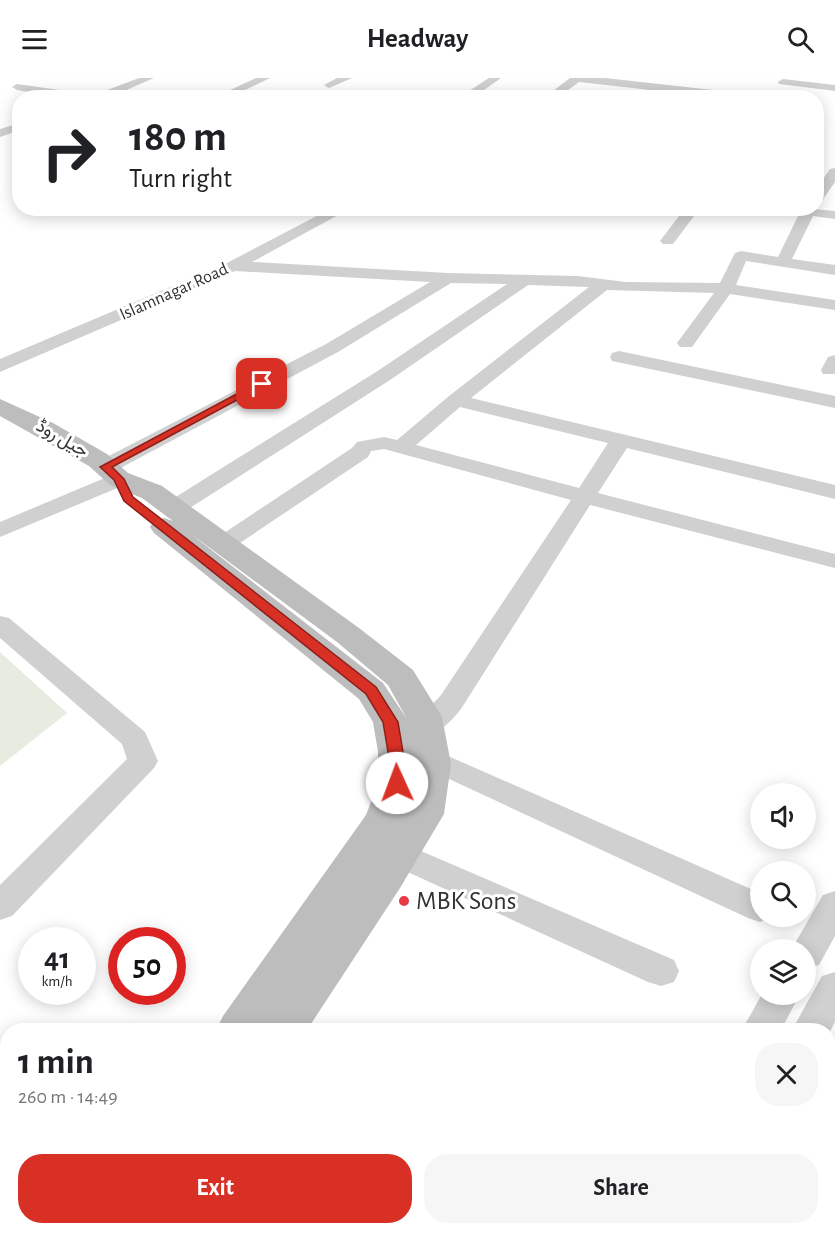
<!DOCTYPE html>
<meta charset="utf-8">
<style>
body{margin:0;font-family:"Alegreya Sans",Vazirmatn,sans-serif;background:#f6f6f6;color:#202124;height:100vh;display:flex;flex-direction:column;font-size:22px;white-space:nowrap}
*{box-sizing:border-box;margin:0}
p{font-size:20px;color:#757577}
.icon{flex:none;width:33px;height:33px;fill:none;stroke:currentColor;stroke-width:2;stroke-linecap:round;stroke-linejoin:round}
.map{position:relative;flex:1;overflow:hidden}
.side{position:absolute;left:0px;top:945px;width:836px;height:212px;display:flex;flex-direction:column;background:#fff;border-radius:24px 24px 0 0;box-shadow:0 3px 15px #0003}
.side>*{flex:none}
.top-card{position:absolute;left:12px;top:12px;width:812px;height:126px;border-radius:24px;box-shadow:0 3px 15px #0003;background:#fff;color:#202124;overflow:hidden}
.fabs{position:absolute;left:750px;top:705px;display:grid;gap:12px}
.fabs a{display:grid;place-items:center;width:66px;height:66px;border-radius:50%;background:#fff;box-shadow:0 3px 15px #0003;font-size:30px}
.speed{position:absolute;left:18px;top:849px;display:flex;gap:12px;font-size:30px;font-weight:700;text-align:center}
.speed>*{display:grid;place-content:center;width:78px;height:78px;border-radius:50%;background:#fff;box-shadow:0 3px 15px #0003;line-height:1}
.speed small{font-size:15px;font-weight:400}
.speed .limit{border:9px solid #d22;background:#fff;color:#111}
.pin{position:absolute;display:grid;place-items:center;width:51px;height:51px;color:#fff;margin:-26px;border-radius:12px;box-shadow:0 3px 9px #0006}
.me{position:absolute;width:66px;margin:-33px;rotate:358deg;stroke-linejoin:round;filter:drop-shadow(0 0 4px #0008)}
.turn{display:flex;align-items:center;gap:21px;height:126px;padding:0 18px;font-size:27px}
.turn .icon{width:78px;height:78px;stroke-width:2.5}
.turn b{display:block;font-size:42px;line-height:51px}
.round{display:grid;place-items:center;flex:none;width:63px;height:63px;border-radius:24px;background:#f6f6f6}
.overview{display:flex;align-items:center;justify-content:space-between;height:102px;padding:0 18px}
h1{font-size:36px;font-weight:700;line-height:45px}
.button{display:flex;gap:12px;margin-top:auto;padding:12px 18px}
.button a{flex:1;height:69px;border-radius:24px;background:#d93025;color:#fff;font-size:24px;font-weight:700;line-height:69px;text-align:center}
.button a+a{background:#f6f6f6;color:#202124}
header{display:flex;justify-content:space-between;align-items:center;height:78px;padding:0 18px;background:#fff;font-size:27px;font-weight:700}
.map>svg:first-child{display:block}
.green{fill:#e6ecdf}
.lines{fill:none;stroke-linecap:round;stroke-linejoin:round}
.minor{fill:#d0d0d0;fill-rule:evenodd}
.secondary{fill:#bdbdbd;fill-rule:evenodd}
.route{fill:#d93025;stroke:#8d1f18;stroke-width:1.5}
.poi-dot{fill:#e63946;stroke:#fff;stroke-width:2}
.labels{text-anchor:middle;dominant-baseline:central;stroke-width:6;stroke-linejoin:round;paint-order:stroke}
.far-street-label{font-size:18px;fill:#333;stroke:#fff}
.near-poi-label{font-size:26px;fill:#333;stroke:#fff;text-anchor:start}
</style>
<header><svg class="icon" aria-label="menu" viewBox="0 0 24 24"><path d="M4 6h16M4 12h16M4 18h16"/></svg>Headway<svg class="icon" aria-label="search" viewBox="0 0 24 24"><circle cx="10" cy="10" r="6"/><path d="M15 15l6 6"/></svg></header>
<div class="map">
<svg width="835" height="1156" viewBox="0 0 835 1156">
<rect width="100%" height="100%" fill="#fff"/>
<!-- green -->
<polygon class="green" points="0,574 67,635 0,688"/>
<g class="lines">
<!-- minor -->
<g class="minor">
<polygon points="139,0 154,0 108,20 66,20 17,12 12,9 17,6 94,17"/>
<polygon points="256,0 270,0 229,20 213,20"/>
<polygon points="337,0 352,0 329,10 324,7"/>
<polygon points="489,0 501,0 477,17 469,17 469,13"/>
<polygon points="570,0 605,0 758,17 763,20 723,20 579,4 557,20 544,20"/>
<polygon points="783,1 835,7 835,13 779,6 778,4"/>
<polygon points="20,45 20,52 0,59 0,51"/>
<polygon points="835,90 835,104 821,124 816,125 816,111 830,91"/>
<path d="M332 130H351L252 184 448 195 578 198 626 204 720 205 735 175 741 173 778 179 802 130 835 133V141L813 138 792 181 835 187V197L746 183 736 207 835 222V232L730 216 692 269H680L677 265 714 215 607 212 471 320 835 407V421L627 370 598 415 835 476V490L590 427 461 631C449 646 435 661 415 655L411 648C418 636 432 628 441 617L571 422 384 371 371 373 368 379 231 471 223 473 215 471 211 466 215 461 352 370 357 364 384 359 397 362 449 318 589 209 528 207 390 302 182 435 174 437 166 435 163 430 166 425 376 294 507 206 451 205 338 274 113 394 105 395 97 394 94 389 97 384 326 266 430 204 235 193 0 294V281L227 185ZM460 329 608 365 579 410 416 367Z"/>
<polygon points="685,130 700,130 673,166 663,166 660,163"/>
<polygon points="619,273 835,318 835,330 612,283 610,279 612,275"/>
<polygon points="835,277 835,296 823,296 821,292 828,279"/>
<polygon points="119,394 127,396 130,401 127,406 0,459 0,444"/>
<polygon points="0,538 9,540 145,654 158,683 154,690 12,838 0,842 0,807 127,681 122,666 0,560"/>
<polygon points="432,671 760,815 760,838 773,838 760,844 748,840 421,688 417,681 421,674"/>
<polygon points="400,764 674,882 679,893 674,904 661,908 648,904 388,785 384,776 388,767"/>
<polygon points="835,813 835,858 819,887 806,891 806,872 791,872 823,817"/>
<polygon points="835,894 835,944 828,957 828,952 792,952 822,898"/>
<polygon points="762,916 800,916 781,952 742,952"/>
<polygon points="0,1055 8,1057 8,1097 0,1095"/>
<polygon points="624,1149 669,1149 666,1156 621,1156"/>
<polygon points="681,1149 726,1149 723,1156 678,1156"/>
</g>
<!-- secondary -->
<g class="secondary">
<path d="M0 321 53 345 107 376 128 395 162 408 359 550 413 592 442 639 451 686 444 736 400 810 307 952H216L223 938 366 737 378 705V674L373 644 359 621 154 455 150 449 154 443 164 440 173 443 142 420 110 407 89 388 0 338ZM187 453 337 564 388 607 407 641 383 605Z"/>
<polygon points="71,1149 172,1149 169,1156 68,1156"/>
</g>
</g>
<!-- route -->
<polygon class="route" points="259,304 267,306 112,389 124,401 133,419 376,609 398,644 403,674 404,705 402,709 391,709 389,705 388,674 383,644 366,616 124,423 114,402 100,389"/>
<!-- markers -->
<circle class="poi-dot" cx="404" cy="823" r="6"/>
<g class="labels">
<!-- far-street labels -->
<g class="far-street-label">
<text transform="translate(174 214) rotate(-24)">Islamnagar Road</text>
<text transform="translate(62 361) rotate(30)">جیل روڈ</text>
</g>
<!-- near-poi labels -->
<g class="near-poi-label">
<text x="416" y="823">MBK Sons</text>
</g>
</g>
</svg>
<div class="fabs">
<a><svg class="icon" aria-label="sound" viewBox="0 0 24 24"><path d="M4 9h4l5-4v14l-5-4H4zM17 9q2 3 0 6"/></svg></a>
<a><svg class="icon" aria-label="search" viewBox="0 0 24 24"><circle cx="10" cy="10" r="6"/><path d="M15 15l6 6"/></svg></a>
<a><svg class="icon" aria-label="layers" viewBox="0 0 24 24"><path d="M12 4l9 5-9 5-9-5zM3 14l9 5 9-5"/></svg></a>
</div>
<div class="speed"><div>41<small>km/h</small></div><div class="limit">50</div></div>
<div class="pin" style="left:262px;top:306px;background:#d93025"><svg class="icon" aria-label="arrive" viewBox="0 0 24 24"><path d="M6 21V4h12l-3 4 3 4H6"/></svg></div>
<svg class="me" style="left:397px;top:705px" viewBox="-20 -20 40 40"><circle r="19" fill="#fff"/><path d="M0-13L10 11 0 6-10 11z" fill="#d93025"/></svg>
<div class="top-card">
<div class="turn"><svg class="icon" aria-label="right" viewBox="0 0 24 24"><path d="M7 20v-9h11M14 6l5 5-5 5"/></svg><div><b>180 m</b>Turn right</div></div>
</div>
<section class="side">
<div class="overview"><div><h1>1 min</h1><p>260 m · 14:49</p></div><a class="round"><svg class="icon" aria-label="close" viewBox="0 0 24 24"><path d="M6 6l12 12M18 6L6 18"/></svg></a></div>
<div class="button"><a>Exit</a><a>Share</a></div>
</section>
</div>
